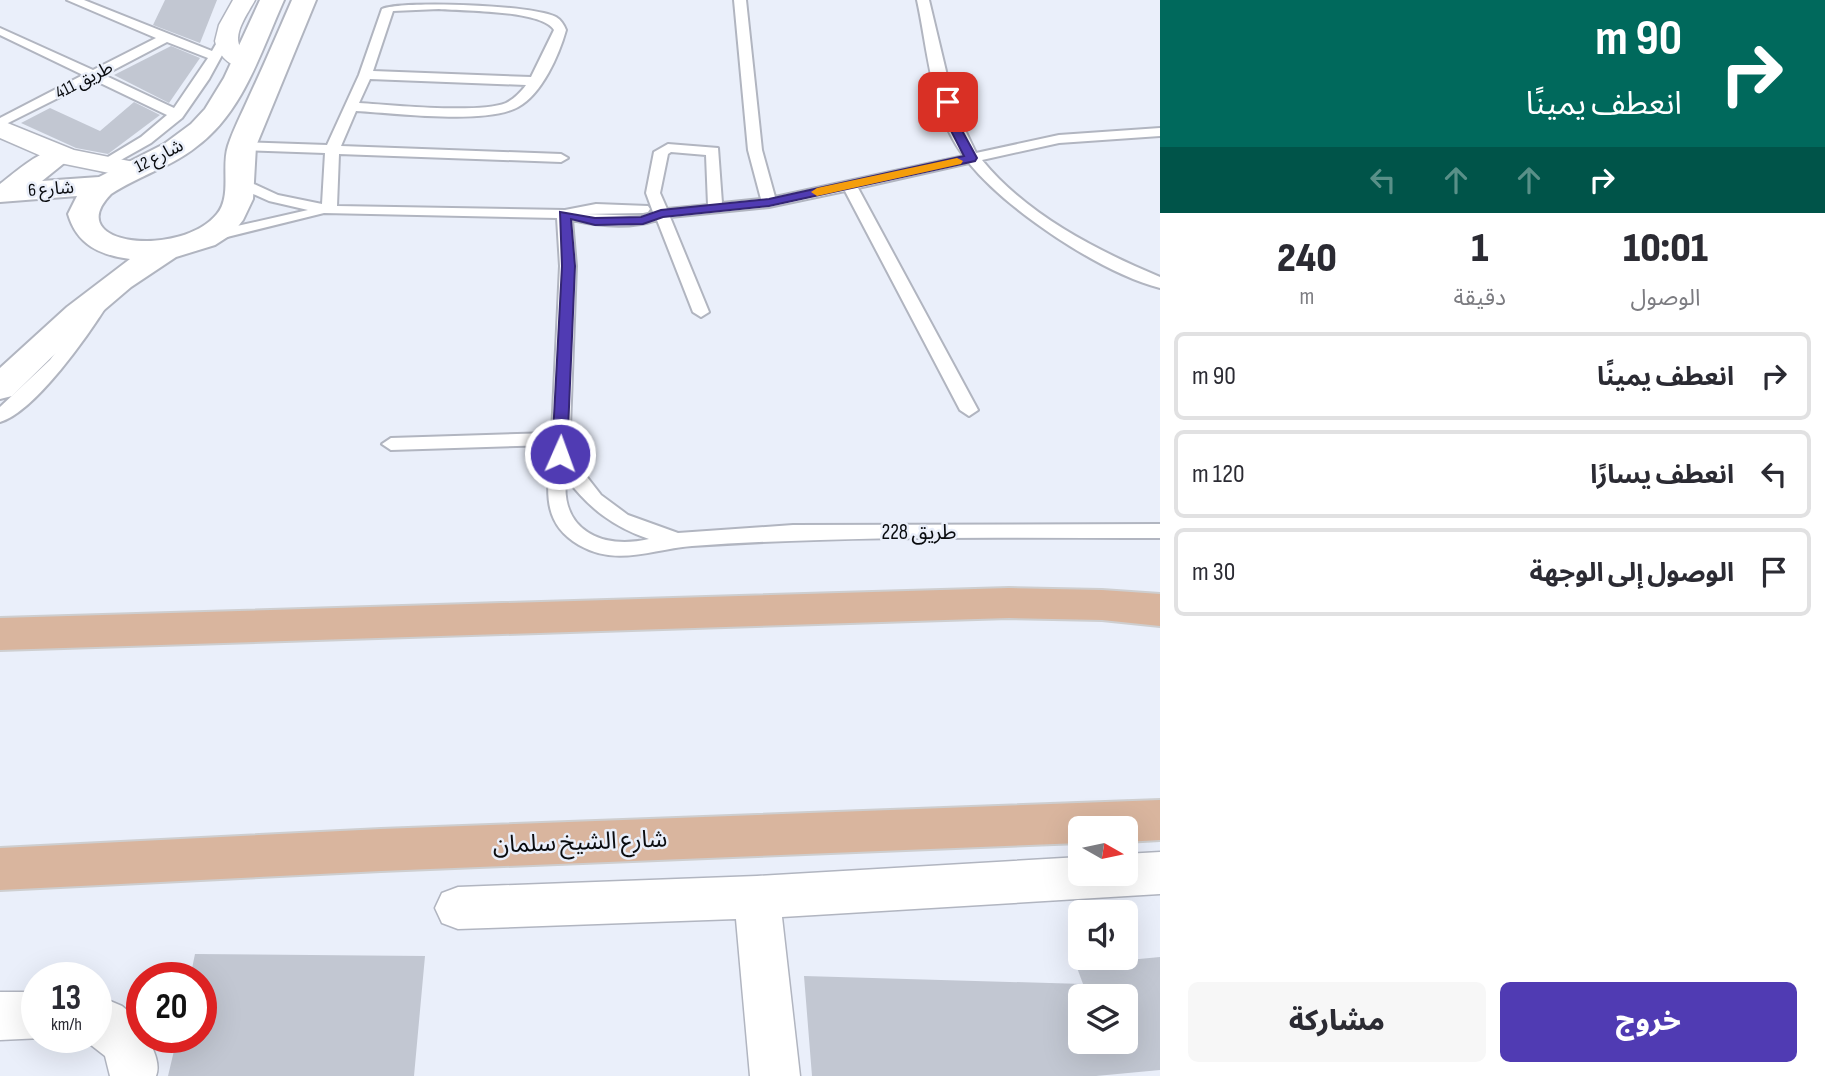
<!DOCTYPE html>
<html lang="ar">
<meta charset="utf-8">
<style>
body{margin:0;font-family:"Sofia Sans Condensed","Noto Sans Arabic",sans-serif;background:#f7f7f7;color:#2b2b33;direction:rtl;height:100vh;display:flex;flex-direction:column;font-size:26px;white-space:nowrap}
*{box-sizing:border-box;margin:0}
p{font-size:23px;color:#7c7c81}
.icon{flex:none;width:38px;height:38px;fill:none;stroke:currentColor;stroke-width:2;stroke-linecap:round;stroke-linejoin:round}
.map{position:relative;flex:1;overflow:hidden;direction:ltr}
.sheet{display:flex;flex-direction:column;background:#fff;width:665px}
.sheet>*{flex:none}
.banner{background:#00695c;color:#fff;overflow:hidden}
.needle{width:46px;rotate:99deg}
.fabs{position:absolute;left:1068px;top:816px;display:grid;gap:14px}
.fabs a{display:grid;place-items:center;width:70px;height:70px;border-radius:10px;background:#fff;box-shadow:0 7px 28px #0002;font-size:35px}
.speed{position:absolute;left:21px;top:962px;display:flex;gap:14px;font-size:35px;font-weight:700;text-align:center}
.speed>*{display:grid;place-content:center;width:91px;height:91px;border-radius:50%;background:#fff;box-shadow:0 7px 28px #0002;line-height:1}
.speed small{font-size:18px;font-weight:400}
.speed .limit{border:10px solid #d22;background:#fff;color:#111}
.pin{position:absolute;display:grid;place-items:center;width:60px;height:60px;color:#fff;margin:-30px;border-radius:14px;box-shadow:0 4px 10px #0006}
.me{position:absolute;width:77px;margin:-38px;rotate:2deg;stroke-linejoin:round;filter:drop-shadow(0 0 5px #0008)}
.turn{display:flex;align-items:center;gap:24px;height:147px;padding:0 28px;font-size:32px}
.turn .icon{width:91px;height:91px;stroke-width:2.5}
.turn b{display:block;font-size:49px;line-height:60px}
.lanes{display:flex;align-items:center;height:66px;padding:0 28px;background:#0003;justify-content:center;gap:35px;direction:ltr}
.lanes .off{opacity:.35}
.eta{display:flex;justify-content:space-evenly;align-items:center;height:119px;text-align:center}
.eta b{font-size:42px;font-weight:800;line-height:49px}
.button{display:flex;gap:14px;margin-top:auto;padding:14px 28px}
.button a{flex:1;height:80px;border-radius:10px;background:#503bb3;color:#fff;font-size:28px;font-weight:800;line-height:80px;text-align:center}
.button a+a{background:#f7f7f7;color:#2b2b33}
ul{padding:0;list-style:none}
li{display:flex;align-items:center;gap:21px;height:88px;margin:0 14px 10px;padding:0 14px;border:4px solid #e1e1e2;border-radius:10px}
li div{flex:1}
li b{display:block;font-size:26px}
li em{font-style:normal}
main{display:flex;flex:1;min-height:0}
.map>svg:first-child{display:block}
.building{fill:#c2c7d2;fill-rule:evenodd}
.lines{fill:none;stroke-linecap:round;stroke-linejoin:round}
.service-casing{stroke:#b1b5c0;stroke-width:4}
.minor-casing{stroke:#b1b5c0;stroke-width:3}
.tertiary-casing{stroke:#b1b5c0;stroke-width:4}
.primary-casing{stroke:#cececf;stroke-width:4}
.service{fill:#fff;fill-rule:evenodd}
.minor{fill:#fff;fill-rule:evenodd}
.tertiary{fill:#fff;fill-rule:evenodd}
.primary{fill:#d9b59e;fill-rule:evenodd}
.route{fill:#503bb3;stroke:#342674;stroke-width:2}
.slow{fill:#f59e0b}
.labels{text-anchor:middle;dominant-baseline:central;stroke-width:5;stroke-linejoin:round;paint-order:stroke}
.far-street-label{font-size:18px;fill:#0a0c0f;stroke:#eaeffa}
.street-label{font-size:21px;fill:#0a0c0f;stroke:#eaeffa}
.near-street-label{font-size:24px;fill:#0a0c0f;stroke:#eaeffa}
</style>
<main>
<section class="sheet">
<div class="banner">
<div class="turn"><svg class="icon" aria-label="right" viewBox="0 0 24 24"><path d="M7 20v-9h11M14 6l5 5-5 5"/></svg><div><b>90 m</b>انعطف يمينًا</div></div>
<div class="lanes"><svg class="icon off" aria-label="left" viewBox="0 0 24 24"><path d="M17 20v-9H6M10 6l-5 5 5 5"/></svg><svg class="icon off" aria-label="ahead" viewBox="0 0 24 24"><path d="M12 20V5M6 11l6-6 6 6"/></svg><svg class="icon off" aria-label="ahead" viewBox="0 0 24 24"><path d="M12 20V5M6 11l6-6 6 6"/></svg><svg class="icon" aria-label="right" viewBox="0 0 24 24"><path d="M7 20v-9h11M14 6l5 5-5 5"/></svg></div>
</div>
<div class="eta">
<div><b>10:01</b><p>الوصول</p></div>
<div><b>1</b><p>دقيقة</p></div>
<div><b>240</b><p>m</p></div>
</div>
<ul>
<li><svg class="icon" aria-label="right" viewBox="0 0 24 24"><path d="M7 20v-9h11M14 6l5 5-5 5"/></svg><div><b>انعطف يمينًا</b></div><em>90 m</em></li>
<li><svg class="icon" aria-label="left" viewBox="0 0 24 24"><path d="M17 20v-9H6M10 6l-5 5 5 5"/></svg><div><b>انعطف يسارًا</b></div><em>120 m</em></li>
<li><svg class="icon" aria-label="arrive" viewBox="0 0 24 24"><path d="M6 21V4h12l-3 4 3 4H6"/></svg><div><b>الوصول إلى الوجهة</b></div><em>30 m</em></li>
</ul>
<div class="button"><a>خروج</a><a>مشاركة</a></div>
</section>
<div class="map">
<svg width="1160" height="1076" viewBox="0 0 1160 1076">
<rect width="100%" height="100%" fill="#eaeffa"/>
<!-- building -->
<g class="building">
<polygon points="165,0 217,0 200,43 153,25"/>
<polygon points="171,46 200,58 169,103 114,75"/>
<polygon points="134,102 160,115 108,154 76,148 21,123 50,108 100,131"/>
<polygon points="195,954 425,956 414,1076 168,1076 177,1038 201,1038 201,978 190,978"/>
<path d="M1160 957V1070L1096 1076H812L804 976 1083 984 1076 965ZM1080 996H1125V1041H1080Z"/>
</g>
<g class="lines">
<defs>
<g id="service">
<path d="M67 0H84L212 51 223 32H231L233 35 209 79 182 118 151 143 103 170 96 166 98 163 141 137 167 115 94 80 0 127V118L83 75 0 35V28L93 70 156 38ZM167 42 208 58 174 108 104 75Z"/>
<path d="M734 0H746L762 150 775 197 964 156C931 114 928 50 917 0H929L955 109 976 153 1059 135 1160 128V136L1059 143 982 160C1027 215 1096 250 1160 277V288C1101 273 1007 210 969 163L858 188 978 410 969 416 960 410 845 191 769 207 670 217 709 312 701 317 693 312 657 220C630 229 599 226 572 220L576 266 569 454 601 495 628 515 678 533 793 525 1160 524V538C1004 538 848 535 692 546 653 549 617 567 579 545 538 521 549 485 551 445L391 450 382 444 391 438 552 433 560 266 557 218 324 213 211 241 203 236 206 233 308 210 269 201 233 185 231 182 233 179H243L278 195 322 204 325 153 242 150 235 146 242 142 327 145 359 75 382 9C401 0 534 5 556 17 561 20 564 25 566 30 559 55 542 94 518 107 485 125 395 113 356 111L341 146 561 154 568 158 561 162 339 154 337 206 565 210 596 204 648 206 650 209 648 212 643 213 585 214 642 216 653 212 646 193 654 152 668 144 718 148 722 203 761 199 748 150ZM439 9C462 11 542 10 554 30L531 77 373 71 393 11ZM370 79 526 85C521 92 514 99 506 103 478 114 392 105 359 103ZM671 152 706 155 708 205 667 209 660 193 668 154ZM566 478C589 508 613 527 649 539 603 550 560 531 566 478Z"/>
<path d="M101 297 109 302C90 333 35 412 0 422V407L50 360 95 299Z"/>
</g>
<g id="minor">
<path d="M233 0H255C249 12 230 36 242 49 246 54 251 55 255 61L252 66C234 71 219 58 215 41L219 25Z"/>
<polygon points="0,120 74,150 144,164 148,170 144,176 134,178 55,162 0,138"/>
<polygon points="1160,852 1160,894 782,917 800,1076 750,1076 736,919 458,929 442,923 435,908 442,893 458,887 757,876 1080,857 1080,873 1125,873 1125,854"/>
<polygon points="0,992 37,992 37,1038 43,1038 0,1040"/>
<path d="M96 995 122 1006 140 1021 142 1038H148C153 1049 161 1064 156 1076H110L105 1056 82 1038H96Z"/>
</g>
<path id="tertiary" d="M260 0H284C261 51 243 113 196 147 171 167 138 176 111 194 60 246 181 258 217 214 232 196 221 167 228 146 233 130 242 113 249 97 264 65 278 32 292 0H316L256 146 253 199 243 220 232 234 215 245 176 257 131 287 70 339 12 396 0 399V368L67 307 130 259C100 255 77 245 68 214L77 196 0 202V184C19 170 45 144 69 150L73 156 42 181 99 177 164 144 191 124 205 109 224 78Z"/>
<g id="primary">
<polygon points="1009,588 1102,590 1160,594 1160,626 1102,620 1009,618 0,650 0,618"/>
<polygon points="1160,800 1160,840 1125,842 1125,828 1080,828 1080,843 381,871 0,890 0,848 381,829"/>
</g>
</defs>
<!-- service casing -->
<use href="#service" class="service-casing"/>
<!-- minor casing -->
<use href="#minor" class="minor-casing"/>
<!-- tertiary casing -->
<use href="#tertiary" class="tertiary-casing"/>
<!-- primary casing -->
<use href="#primary" class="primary-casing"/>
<!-- service -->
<use href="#service" class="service"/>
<!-- minor -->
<use href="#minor" class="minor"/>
<!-- tertiary -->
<use href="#tertiary" class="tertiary"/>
<!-- primary -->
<use href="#primary" class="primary"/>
</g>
<!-- route -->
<polygon class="route" points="948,99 953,102 959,125 977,158 975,161 769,206 663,217 643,224 595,225 571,219 575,266 567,454 560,459 555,458 552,454 562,266 560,212 595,218 641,217 661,210 769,199 964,156 948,125 942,102"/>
<!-- slow -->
<polygon class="slow" points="957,158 963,161 961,164 817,196 811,192 817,188"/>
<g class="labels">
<!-- far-street labels -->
<g class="far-street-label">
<text transform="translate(84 80) rotate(-27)">طريق 411</text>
<text transform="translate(159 156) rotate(-27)">شارع 12</text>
<text transform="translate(51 189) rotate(-4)">شارع 6</text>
</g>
<!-- street labels -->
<g class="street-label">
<text x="919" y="532">طريق 228</text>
</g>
<!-- near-street labels -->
<g class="near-street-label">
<text transform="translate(580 842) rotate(-2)">شارع الشيخ سلمان</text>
</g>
</g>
</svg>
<div class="fabs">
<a><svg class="needle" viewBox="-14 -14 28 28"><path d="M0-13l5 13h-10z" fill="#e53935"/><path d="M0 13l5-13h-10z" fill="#7c7c81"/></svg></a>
<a><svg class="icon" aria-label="sound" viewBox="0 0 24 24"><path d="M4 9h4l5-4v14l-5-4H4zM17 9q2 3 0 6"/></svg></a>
<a><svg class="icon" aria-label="layers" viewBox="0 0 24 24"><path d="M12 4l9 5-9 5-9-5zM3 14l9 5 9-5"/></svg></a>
</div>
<div class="speed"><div>13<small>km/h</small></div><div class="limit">20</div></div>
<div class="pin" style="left:948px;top:102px;background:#d93025"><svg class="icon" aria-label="arrive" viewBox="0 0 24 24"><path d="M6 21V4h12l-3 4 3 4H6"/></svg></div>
<svg class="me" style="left:560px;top:454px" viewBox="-20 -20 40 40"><circle r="17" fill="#503bb3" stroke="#fff" stroke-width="3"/><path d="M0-11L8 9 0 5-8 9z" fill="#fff"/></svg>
</div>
</main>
